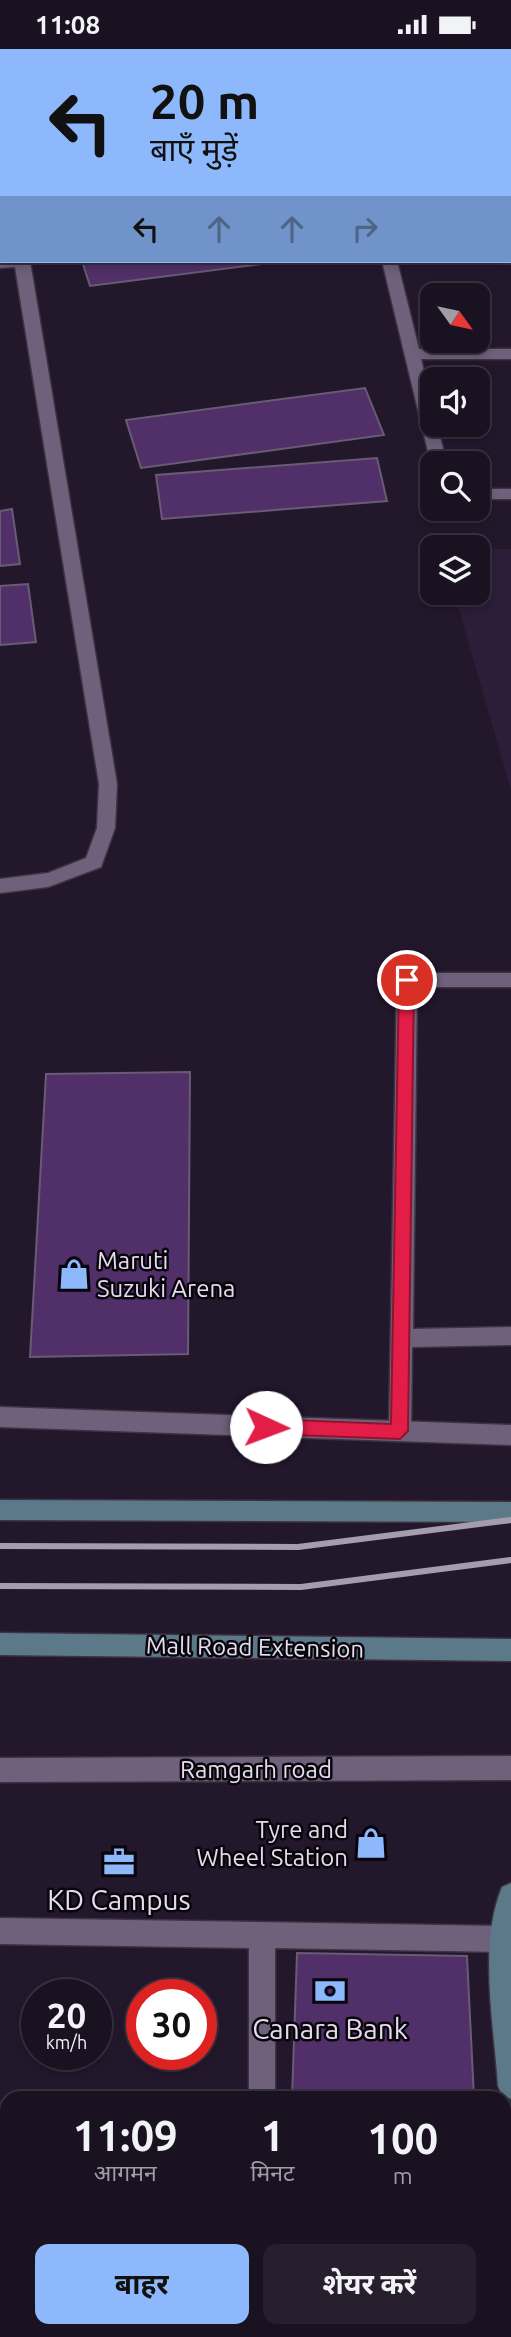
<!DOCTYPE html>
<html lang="hi">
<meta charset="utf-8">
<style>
body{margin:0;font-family:Ubuntu,"Noto Sans Devanagari",sans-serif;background:#271f2e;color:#f1f3f6;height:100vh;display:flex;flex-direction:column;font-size:26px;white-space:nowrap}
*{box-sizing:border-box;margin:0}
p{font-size:23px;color:#9f9da5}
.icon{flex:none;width:38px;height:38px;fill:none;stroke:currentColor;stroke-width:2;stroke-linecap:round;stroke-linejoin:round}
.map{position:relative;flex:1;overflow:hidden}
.details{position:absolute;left:0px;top:2042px;width:511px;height:247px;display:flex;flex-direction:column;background:#1a1121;border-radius:21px 21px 0 0;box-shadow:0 4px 10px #0003,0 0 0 2px #38313f}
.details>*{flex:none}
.guide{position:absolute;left:0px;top:0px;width:511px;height:214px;box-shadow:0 4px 10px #0003,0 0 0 2px #38313f;background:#8db9fc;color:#111;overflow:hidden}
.needle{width:46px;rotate:123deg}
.fabs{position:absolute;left:420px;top:234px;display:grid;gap:14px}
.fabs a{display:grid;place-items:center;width:70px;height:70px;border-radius:14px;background:#1a1121;box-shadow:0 4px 10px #0003,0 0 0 2px #38313f;font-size:35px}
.speed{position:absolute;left:21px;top:1930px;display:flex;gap:14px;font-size:35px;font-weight:700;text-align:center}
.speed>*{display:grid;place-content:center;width:91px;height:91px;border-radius:50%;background:#1a1121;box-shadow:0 4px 10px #0003,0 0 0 2px #38313f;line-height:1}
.speed small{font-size:18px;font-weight:400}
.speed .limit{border:10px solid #d22;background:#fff;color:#111}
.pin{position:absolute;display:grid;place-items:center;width:60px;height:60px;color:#fff;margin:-30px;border:4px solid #fff;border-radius:50%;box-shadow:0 2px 7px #0007}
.me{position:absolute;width:77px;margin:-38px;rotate:92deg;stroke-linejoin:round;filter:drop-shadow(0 0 5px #0008)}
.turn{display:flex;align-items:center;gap:24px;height:147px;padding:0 35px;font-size:32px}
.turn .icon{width:91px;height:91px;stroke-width:2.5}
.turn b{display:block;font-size:49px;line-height:60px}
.lanes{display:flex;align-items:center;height:66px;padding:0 35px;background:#0003;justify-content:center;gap:35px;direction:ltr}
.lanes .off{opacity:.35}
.eta{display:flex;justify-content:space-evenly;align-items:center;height:119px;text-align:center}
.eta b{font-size:42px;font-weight:700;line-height:49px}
.button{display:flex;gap:14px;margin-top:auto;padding:14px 35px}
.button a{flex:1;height:80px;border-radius:14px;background:#8db9fc;color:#111;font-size:28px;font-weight:700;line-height:80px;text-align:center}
.button a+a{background:#271f2e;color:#f1f3f6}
.status{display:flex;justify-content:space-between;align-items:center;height:49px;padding:0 35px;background:#1a1121;direction:ltr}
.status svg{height:19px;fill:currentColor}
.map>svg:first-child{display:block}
.built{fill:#2c1d38}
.building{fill:#513069;stroke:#695b74;stroke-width:2}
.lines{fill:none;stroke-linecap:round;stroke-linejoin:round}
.lane-casing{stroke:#3c3343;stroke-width:3}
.street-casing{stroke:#3c3343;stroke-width:3}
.secondary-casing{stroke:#3c3343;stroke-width:3}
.lane{fill:#6f617b;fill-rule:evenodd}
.street{fill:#6f617b;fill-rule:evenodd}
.secondary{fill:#5b7989;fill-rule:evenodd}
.rail{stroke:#a59cad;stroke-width:6}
.route{fill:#e11d48;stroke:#92132f;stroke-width:2}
.labels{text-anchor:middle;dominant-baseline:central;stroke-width:5;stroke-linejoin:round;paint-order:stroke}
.poi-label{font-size:24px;fill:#e4dceb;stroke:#09050d;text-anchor:start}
.street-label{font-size:24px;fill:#e4dceb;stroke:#09050d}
.near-poi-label{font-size:28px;fill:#e4dceb;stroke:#09050d}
</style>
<div class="status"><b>11:08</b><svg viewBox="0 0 49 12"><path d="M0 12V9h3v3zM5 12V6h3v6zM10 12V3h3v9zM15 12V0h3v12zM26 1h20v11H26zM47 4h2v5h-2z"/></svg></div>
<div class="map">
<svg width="511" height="2288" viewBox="0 0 511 2288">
<rect width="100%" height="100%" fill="#23172c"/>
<!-- built -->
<polygon class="built" points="478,500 511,500 511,741 454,544 478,544"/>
<!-- building -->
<g class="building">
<polygon points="82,212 285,212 90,237"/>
<polygon points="365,339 384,386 141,419 126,371"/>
<polygon points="377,409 387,452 162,470 156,426"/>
<polygon points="12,460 20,515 0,517 0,462"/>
<polygon points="28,535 36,593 0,596 0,537"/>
<polygon points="190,1023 188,1305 30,1308 46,1025"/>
<polygon points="297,1904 467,1907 474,2049 292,2049"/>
</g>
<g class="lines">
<defs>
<g id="lane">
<rect x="327" y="0" width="14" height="2"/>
<rect x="509" y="72" width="2" height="8"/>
<rect x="0" y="76" width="2" height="18"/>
<rect x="509" y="176" width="2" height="8"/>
<polygon points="0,209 30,212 117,735 115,779 101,818 48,838 0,844 0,830 48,824 86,809 97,779 99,735 15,218 0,219"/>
<polygon points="382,212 397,212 419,300 511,300 511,310 421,310 432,355 432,376 437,376 447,415 431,415"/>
<rect x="478" y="440" width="33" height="10"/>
<polygon points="407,924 511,924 511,938 417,938 413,1280 511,1278 511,1296 412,1298 411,1382 408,1389 400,1392 392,1389 389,1382 397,931 400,926"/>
<polygon points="504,2272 511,2272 511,2288 378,2288 376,2282 504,2282"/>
</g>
<g id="street">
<polygon points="0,1358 511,1376 511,1396 0,1378"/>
<polygon points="511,1707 511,1731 0,1733 0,1709"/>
<polygon points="0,1869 502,1877 511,1881 511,1899 502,1903 275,1899 275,2049 249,2049 249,1899 0,1895"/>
<rect x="248" y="2282" width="28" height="6"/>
</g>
<g id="secondary">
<polygon points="0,1451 511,1453 511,1473 0,1471"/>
<polygon points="0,1584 511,1590 511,1612 0,1606"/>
<path d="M511 1834V2050L502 2046 498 2037C494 1976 478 1895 502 1838Z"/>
</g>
</defs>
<!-- lane casing -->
<use href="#lane" class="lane-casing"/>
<!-- street casing -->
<use href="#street" class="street-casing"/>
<!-- secondary casing -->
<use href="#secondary" class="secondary-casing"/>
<!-- lane -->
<use href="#lane" class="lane"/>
<!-- street -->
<use href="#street" class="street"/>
<!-- secondary -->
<use href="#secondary" class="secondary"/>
<!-- rail -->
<g class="rail">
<polyline points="0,1497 298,1498 511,1471"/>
<polyline points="0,1537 301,1538 511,1511"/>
</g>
</g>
<!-- route -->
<polygon class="route" points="407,925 414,931 408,1382 400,1390 266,1385 258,1378 266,1370 391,1375 399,931"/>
<!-- icons -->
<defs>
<symbol id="shop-bare" viewBox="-9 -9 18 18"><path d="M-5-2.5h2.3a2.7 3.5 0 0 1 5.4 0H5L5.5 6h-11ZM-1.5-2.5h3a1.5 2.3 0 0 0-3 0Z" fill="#8db9fc" stroke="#09050d" stroke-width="2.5" paint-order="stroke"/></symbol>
<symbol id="office-bare" viewBox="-9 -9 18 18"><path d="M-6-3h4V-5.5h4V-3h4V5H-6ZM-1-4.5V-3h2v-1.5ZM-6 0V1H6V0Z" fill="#8db9fc" stroke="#09050d" stroke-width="2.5" paint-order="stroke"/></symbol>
<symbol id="bank-bare" viewBox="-9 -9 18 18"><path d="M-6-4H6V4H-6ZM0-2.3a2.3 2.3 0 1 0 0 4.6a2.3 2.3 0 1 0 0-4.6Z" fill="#8db9fc" stroke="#09050d" stroke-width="2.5" paint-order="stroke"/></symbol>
</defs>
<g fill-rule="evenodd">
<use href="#shop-bare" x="52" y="1203" width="44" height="44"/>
<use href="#shop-bare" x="349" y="1772" width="44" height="44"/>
<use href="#office-bare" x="97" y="1791" width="44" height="44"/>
<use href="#bank-bare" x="308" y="1920" width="44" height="44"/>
</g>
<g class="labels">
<!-- poi labels -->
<g class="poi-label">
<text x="97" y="1211">Maruti<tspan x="97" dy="28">Suzuki Arena</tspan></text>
<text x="348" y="1780" text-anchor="end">Tyre and<tspan x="348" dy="28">Wheel Station</tspan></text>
</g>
<!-- street labels -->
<g class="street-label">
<text transform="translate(255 1598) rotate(1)">Mall Road Extension</text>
<text x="256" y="1720">Ramgarh road</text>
</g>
<!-- near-poi labels -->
<g class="near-poi-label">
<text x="119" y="1850">KD Campus</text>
<text x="330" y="1979">Canara Bank</text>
</g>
</g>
</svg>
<div class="fabs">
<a><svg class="needle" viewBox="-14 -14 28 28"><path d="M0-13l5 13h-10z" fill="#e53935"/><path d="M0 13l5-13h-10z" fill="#9f9da5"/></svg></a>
<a><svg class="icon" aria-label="sound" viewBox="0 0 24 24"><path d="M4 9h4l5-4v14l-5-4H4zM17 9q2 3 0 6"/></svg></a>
<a><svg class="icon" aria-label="search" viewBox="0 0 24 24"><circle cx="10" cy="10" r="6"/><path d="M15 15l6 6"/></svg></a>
<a><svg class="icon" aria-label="layers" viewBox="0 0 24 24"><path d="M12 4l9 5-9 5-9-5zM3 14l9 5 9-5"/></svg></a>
</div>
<div class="speed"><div>20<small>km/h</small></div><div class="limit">30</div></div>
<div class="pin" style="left:407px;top:931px;background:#d93025"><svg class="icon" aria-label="arrive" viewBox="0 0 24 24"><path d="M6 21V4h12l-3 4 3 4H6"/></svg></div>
<svg class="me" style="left:266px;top:1378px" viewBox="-20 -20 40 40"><circle r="19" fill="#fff"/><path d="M0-13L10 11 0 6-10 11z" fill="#e11d48"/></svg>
<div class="guide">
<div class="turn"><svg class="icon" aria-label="left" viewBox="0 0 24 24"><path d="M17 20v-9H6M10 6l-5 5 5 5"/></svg><div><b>20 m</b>बाएँ मुड़ें</div></div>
<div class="lanes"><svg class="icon" aria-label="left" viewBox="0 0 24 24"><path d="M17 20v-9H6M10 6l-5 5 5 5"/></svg><svg class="icon off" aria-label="ahead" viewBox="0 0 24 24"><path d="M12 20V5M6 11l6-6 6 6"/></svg><svg class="icon off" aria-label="ahead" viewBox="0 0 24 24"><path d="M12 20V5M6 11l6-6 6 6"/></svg><svg class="icon off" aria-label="right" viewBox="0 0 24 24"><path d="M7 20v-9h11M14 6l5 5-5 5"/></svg></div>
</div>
<section class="details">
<div class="eta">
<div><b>11:09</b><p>आगमन</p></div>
<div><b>1</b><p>मिनट</p></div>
<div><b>100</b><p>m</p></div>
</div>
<div class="button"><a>बाहर</a><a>शेयर करें</a></div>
</section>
</div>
